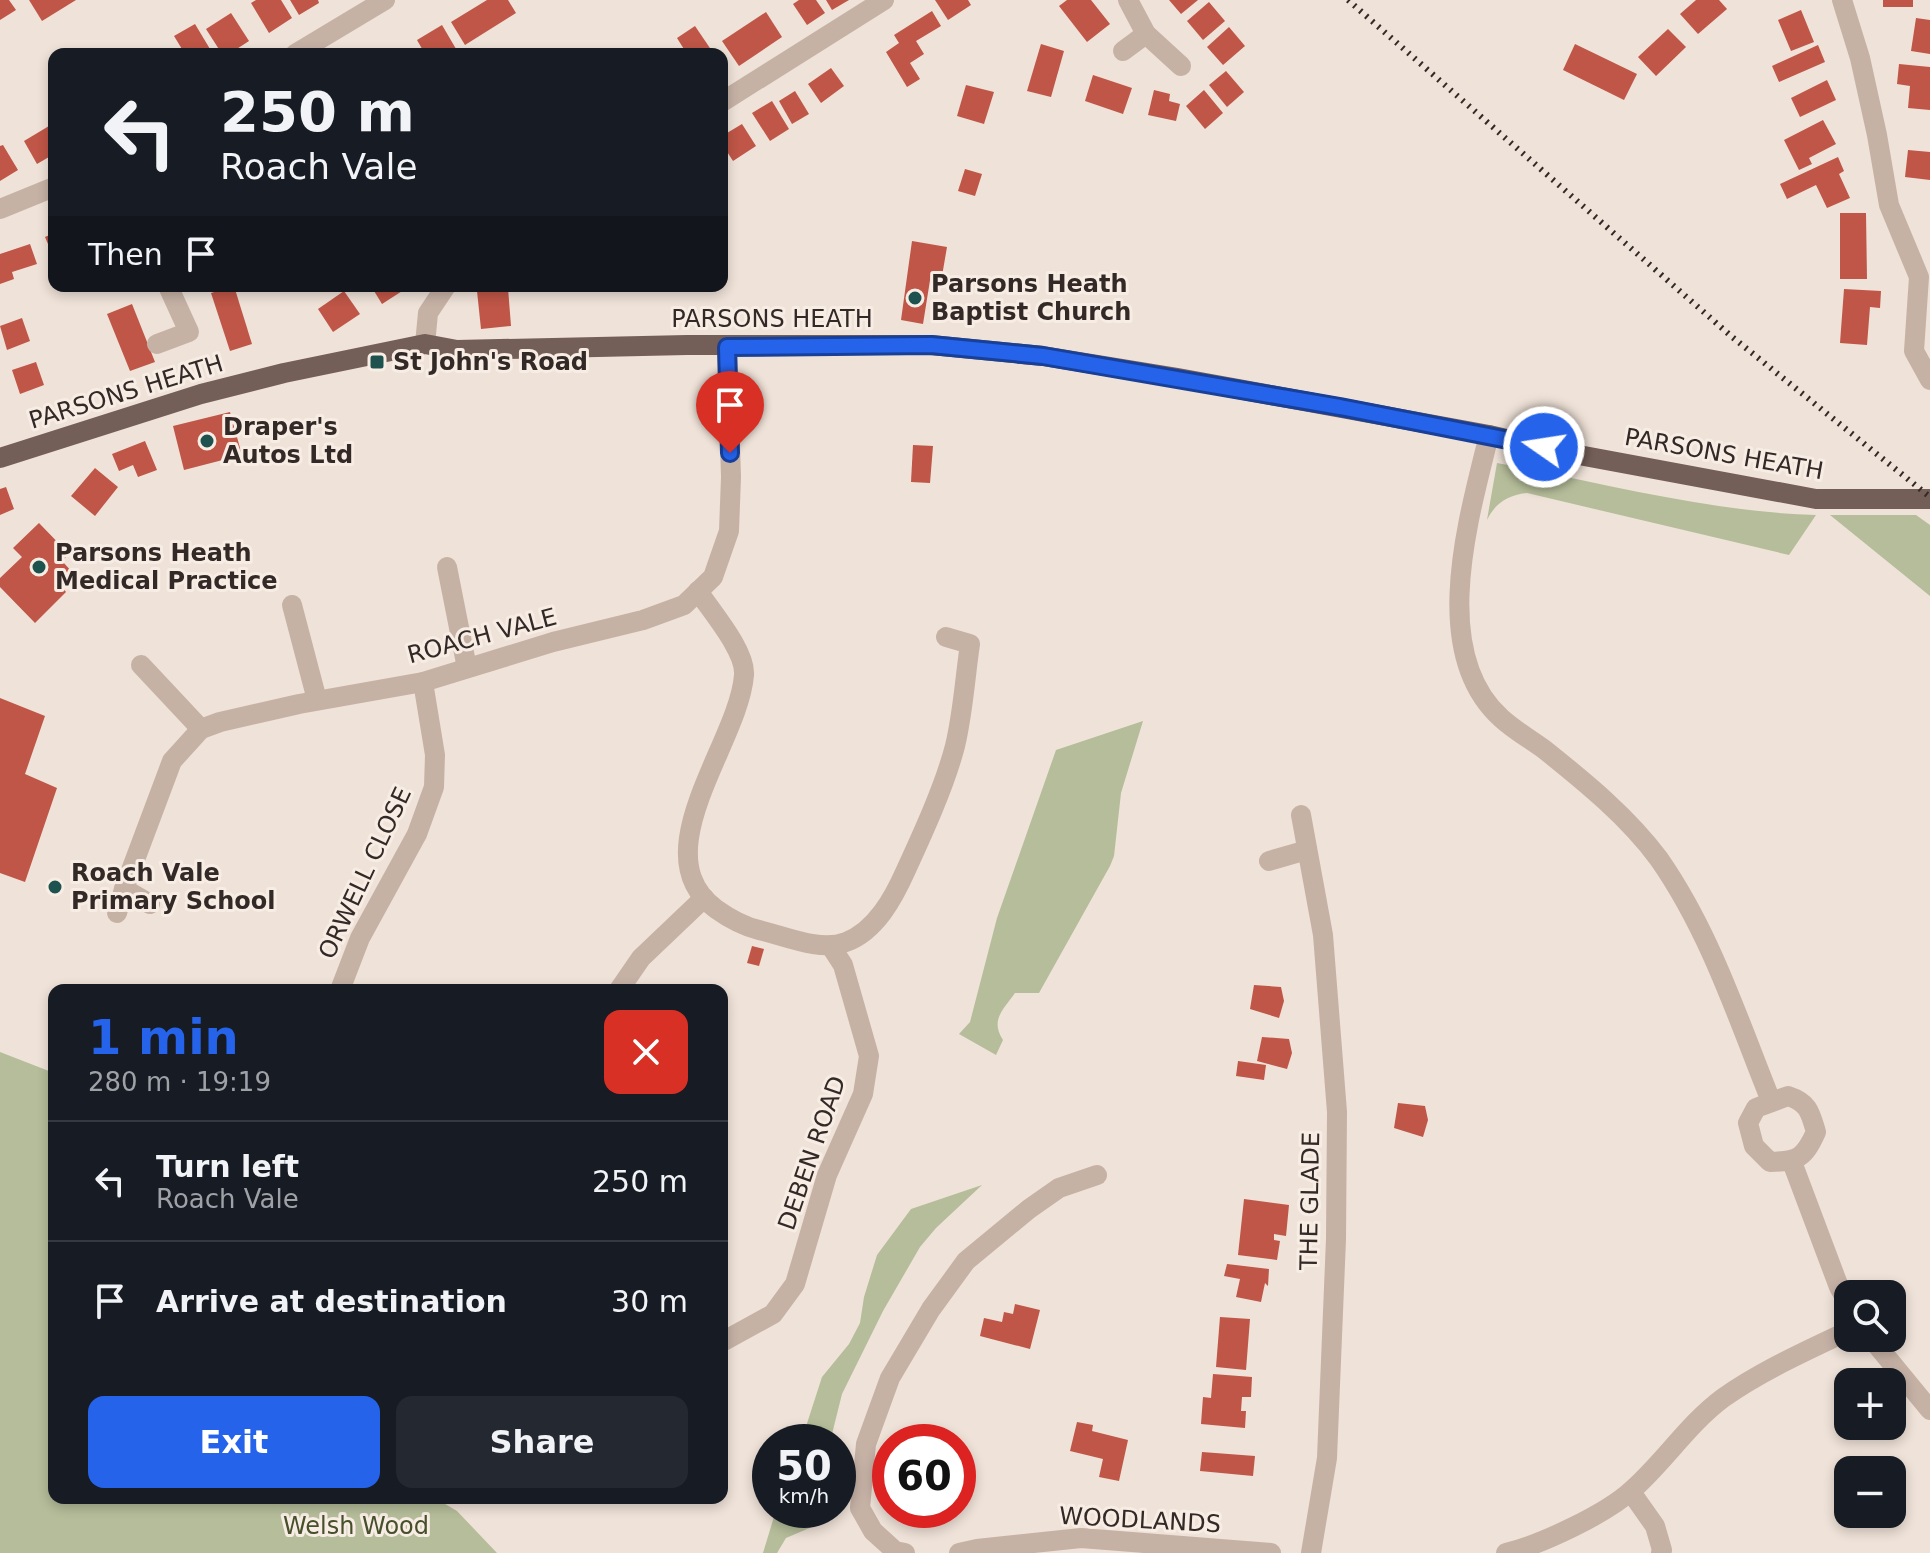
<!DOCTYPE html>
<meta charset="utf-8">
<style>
body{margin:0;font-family:"DejaVu Sans",sans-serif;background:#242831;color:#f1f3f6;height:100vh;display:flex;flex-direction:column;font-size:30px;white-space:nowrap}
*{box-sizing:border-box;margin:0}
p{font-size:26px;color:#9ea1a6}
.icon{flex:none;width:44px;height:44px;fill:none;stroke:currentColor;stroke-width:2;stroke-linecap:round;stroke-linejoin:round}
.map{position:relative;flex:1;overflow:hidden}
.drawer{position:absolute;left:48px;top:984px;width:680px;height:520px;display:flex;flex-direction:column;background:#171b24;border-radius:16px;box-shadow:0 4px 12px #0003}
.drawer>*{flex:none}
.banner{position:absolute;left:48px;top:48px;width:680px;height:244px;border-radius:16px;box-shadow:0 4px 12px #0003;background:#171b24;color:#f1f3f6;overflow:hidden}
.controls{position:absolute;left:1834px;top:1280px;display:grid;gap:16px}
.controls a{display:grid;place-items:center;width:72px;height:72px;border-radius:16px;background:#171b24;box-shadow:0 4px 12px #0003;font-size:40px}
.speed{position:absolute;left:752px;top:1424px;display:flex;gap:16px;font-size:40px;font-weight:700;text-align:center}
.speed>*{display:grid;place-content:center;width:104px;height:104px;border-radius:50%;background:#171b24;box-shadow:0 4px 12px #0003;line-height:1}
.speed small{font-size:20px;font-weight:400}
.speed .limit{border:12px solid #d22;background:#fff;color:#111}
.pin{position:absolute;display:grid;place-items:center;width:68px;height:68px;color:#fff;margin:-82px -34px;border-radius:50% 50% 50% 0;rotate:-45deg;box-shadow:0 0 8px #0007}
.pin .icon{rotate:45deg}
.me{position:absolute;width:88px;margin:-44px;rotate:283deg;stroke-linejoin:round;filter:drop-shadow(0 0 6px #0008)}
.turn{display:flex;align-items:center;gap:28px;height:168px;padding:0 40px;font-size:36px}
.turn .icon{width:104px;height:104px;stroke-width:2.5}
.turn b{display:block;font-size:56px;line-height:68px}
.then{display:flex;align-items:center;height:76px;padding:0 40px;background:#0003;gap:16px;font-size:30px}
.round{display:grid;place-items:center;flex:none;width:84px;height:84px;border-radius:16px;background:#242831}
.headline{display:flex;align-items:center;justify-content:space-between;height:136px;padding:0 40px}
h1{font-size:48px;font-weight:700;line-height:60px;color:#2563eb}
.button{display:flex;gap:16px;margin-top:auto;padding:16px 40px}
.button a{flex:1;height:92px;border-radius:16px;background:#2563eb;color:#fff;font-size:32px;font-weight:700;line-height:92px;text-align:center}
.button a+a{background:#242831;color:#f1f3f6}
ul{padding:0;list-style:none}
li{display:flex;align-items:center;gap:24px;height:120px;padding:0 40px;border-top:2px solid #363941}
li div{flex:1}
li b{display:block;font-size:30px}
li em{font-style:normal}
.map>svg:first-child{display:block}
.green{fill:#b5bd9a}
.building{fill:#bf5647}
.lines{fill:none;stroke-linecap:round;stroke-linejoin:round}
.minor{stroke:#c6b1a5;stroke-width:20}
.major{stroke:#745e58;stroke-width:20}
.rail{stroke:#332926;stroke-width:6;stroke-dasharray:2 6;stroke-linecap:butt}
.route-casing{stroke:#184099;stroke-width:20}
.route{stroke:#2563eb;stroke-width:14}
.poi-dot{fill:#1e524f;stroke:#f8ede4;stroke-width:3}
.labels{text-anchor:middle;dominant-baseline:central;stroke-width:6;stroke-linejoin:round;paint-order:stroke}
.poi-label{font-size:24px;font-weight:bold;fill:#332926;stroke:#f8ede4;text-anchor:start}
.street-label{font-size:24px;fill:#332926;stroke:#f8ede4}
.park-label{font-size:24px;fill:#46502b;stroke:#f8ede4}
</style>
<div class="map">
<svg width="1930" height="1553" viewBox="0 0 1930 1553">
<rect width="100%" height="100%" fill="#efe2d8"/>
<!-- green -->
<g class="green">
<path d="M1497 463C1602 483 1709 512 1816 515L1789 555 1527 493C1509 495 1495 503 1487 520Z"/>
<polygon points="1830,515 1916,515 1930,525 1930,596"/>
<path d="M1143 721 1121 793 1114 856 1110 866 1039 993H1015C1003 1010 990 1020 1003 1040L996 1055 959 1034 970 1022 997 918 1056 750Z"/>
<polygon points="0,1052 54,1073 54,1498 435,1498 457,1511 497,1553 0,1553"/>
<polygon points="982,1185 936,1228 920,1247 883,1311 842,1394 830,1442 801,1442 822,1377 849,1344 860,1323 864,1297 877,1255 911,1209"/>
<polygon points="776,1510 823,1510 812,1527 786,1538 777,1553 763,1553"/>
</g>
<!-- building -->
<g class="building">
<polygon points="0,0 9,0 16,10 0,20"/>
<polygon points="29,0 76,0 42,21"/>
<polygon points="256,0 281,0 292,18 269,33 251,3"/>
<polygon points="290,0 318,0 319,3 299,15"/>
<polygon points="487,0 508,0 516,13 465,45 451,22"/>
<polygon points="799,0 816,0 825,13 807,25 793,4"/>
<polygon points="826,0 849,0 832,10"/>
<polygon points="935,0 968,0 971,5 948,20"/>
<polygon points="1067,0 1091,0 1110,24 1087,42 1059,6"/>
<polygon points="1169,0 1198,0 1181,14"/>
<polygon points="1696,0 1719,0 1727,9 1698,34 1680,14"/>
<rect x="1883" y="0" width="30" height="7"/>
<polygon points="1209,2 1225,21 1203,40 1187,21"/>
<polygon points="1801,10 1814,42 1791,51 1778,20"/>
<polygon points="932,11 941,26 916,41 924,54 910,63 920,79 907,87 886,52 899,43 894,35"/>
<polygon points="766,12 782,37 739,66 722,41"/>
<polygon points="231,13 249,41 229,54 222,54 206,29"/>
<polygon points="1916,18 1930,20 1930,54 1911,51"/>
<polygon points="195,24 213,54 185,54 174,36"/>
<polygon points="442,25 459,54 425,54 417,40"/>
<polygon points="695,26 714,54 687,54 677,38"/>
<polygon points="1229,27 1245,46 1223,65 1207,47"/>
<polygon points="1668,29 1686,47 1656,76 1638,57"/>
<polygon points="1041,44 1064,51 1051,97 1027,91"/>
<polygon points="1575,44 1637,74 1624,100 1563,70"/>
<polygon points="1818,45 1825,62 1779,82 1772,66"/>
<polygon points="1899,64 1930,67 1930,110 1908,108 1910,86 1897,84"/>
<polygon points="831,68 844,86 821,103 808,84"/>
<polygon points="1226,71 1244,92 1227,107 1209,85"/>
<polygon points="1093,75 1132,88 1123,114 1085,101"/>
<polygon points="1827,80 1836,100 1800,117 1791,98"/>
<polygon points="966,85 994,92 984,124 957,116"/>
<polygon points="1154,90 1170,94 1169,101 1180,104 1176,121 1148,115"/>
<polygon points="1204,90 1223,113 1205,129 1186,106"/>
<polygon points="795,91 809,114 792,124 779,101"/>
<polygon points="772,101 789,129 770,141 752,113"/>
<polygon points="1823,120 1836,144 1809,158 1812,164 1799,170 1784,140"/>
<polygon points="54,123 54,154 37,164 24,141"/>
<polygon points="742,124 756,146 733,161 722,144 722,136"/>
<polygon points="3,145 18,170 0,181 0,146"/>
<polygon points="1908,150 1930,152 1930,180 1905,177"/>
<polygon points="1838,157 1844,171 1839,174 1850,198 1827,208 1816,185 1787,199 1780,184"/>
<polygon points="965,169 982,174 975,196 958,191"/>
<polygon points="1840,213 1866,213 1867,279 1840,279"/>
<polygon points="54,233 54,258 45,237"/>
<polygon points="912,241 947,247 942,276 931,274 923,324 901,320"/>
<polygon points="30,244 37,264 12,272 14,279 0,284 0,254"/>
<polygon points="234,286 252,344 230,351 211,293"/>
<polygon points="371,286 410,286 382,304"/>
<polygon points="508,288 511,326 481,329 477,291"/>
<polygon points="1844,289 1881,291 1880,308 1870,307 1867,345 1840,343"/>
<polygon points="344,291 360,314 333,332 318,309"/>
<polygon points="132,304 155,362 130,371 107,314"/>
<polygon points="22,318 30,341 7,350 0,326"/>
<polygon points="36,362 44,385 20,394 12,370"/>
<polygon points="230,412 242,455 184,470 173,426"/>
<polygon points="145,441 157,470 138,477 133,465 119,471 112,454"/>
<polygon points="913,445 933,446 930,483 911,482"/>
<polygon points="95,468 118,487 95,516 71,496"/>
<polygon points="6,487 14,509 0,515 0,489"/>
<polygon points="39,523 69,554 62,561 74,574 61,586 66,592 35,623 0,587 0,578 22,557 13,548"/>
<polygon points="0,698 45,716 25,774 57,788 25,882 0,873"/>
<polygon points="752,946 764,949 759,966 747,963"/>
<polygon points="1254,985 1281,987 1284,1001 1279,1018 1250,1009"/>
<polygon points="1262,1037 1289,1039 1292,1053 1287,1069 1257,1061"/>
<polygon points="1238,1061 1266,1065 1264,1080 1236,1076"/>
<polygon points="1398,1103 1425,1106 1428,1120 1423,1137 1394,1128"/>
<polygon points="1244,1199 1289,1205 1286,1236 1274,1234 1274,1240 1280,1241 1277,1260 1238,1255"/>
<polygon points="1227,1264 1269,1269 1268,1286 1265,1283 1261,1302 1236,1297 1240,1279 1224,1276"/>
<polygon points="1015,1304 1040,1310 1030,1349 980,1336 984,1318 1002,1322 1004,1312 1013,1314"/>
<polygon points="1220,1317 1250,1319 1246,1370 1216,1367"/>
<polygon points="1213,1374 1252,1377 1251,1397 1242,1397 1241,1411 1246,1411 1245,1428 1201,1424 1203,1397 1211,1398"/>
<polygon points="1077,1422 1093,1425 1092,1431 1128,1440 1119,1481 1099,1477 1103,1459 1070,1451"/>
<polygon points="1202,1452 1255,1456 1253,1476 1200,1471"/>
</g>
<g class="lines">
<!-- minor -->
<g class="minor">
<polyline points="1128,0 1146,34 1181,66"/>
<polyline points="1842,0 1860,58 1877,135 1889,205 1919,277 1914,351 1930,380"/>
<polyline points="1123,51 1146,34"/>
<polyline points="295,54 385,0"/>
<polyline points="722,102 884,0"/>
<polyline points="0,209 54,187"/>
<polyline points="157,344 189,332 168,286"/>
<polyline points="425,344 428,313 446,286"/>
<path d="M1489 435C1469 517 1428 652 1501 718 1514 730 1530 739 1545 750 1585 782 1628 817 1659 859 1710 932 1738 1019 1771 1101"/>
<polyline points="447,567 467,668"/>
<path d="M698 591C711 611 746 651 744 675 739 743 641 854 716 909 730 919 742 926 759 930 785 936 820 952 846 942 876 931 894 897 906 870 923 833 945 785 955 746 963 713 965 678 970 644L946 637"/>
<polyline points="292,605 317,700"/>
<polyline points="141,665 201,729"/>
<polyline points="1301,815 1323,935 1337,1112 1336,1239 1327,1458 1311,1553"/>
<polyline points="1269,861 1307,850"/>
<polyline points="150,904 124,889 172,761 201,729 220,722 299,704 423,682 553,642 643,620 684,605 713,577 729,531 731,477 727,347"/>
<polyline points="117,913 124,889"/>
<polyline points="340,990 360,938 417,834 434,787 435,755 423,682"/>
<polyline points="619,990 641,958 704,898"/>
<path d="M1788 1096C1809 1103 1810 1112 1816 1132 1804 1158 1799 1161 1770 1162L1754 1146 1748 1123 1756 1108Z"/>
<polyline points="1792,1162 1839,1287 1848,1302"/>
<polyline points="1871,1338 1930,1410"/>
<polyline points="722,1342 773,1314 795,1284 827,1175 863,1094 869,1056 843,965 832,948"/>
<polyline points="1631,1492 1655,1526 1662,1550 1661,1553"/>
<polyline points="905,1553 895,1551 873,1531 860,1508 866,1444 890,1378 931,1309 966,1261 1029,1209 1059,1188 1097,1175"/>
<polyline points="959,1553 977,1549 1081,1538 1271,1553"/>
<path d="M1506 1553C1540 1545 1606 1514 1632 1490 1664 1462 1688 1424 1723 1398 1761 1371 1806 1351 1848 1331"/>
</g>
<!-- major -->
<polyline class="major" points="0,458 201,394 284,373 425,344 457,350 687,345 931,345 1043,356 1178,378 1489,435 1568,453 1816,499 1930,499"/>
<!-- rail -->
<polyline class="rail" points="1348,0 1731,336 1930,497"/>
</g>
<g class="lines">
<defs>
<polyline id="route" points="730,453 727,347 931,345 1043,356 1340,407 1544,447"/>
</defs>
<!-- route casing -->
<use href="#route" class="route-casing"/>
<!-- route -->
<use href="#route" class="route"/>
</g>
<!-- markers -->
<g class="poi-dot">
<circle cx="915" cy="298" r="8"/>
<rect x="369" y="354" width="16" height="16" rx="4"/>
<circle cx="207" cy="441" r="8"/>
<circle cx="39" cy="567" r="8"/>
<circle cx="55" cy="887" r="8"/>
</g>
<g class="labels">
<!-- poi labels -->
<g class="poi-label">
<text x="931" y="284">Parsons Heath<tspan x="931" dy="28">Baptist Church</tspan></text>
<text x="393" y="362">St John's Road</text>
<text x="223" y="427">Draper's<tspan x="223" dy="28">Autos Ltd</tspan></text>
<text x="55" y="553">Parsons Heath<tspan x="55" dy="28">Medical Practice</tspan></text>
<text x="71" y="873">Roach Vale<tspan x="71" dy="28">Primary School</tspan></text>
</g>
<!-- street labels -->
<g class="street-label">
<text x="772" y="319">PARSONS HEATH</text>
<text transform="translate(126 392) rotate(-17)">PARSONS HEATH</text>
<text transform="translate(1724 454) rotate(10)">PARSONS HEATH</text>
<text transform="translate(482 636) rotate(-15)">ROACH VALE</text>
<text transform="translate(365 873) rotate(-65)">ORWELL CLOSE</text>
<text transform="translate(812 1153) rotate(-71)">DEBEN ROAD</text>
<text transform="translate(1310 1201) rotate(-89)">THE GLADE</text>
<text transform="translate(1140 1520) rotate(3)">WOODLANDS</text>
</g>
<!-- park labels -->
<g class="park-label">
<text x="356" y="1526">Welsh Wood</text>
</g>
</g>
</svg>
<div class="controls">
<a><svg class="icon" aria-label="search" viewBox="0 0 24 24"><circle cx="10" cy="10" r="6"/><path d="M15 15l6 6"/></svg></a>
<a>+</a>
<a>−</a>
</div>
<div class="speed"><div>50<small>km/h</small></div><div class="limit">60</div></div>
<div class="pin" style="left:730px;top:453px;background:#d93025"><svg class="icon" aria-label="arrive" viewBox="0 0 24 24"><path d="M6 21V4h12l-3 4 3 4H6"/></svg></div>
<svg class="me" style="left:1544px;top:447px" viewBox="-20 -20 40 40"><circle r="17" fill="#2563eb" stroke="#fff" stroke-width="3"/><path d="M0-11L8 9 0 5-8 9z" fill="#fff"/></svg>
<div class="banner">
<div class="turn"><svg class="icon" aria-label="left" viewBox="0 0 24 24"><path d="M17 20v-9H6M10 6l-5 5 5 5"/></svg><div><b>250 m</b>Roach Vale</div></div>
<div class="then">Then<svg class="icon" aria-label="arrive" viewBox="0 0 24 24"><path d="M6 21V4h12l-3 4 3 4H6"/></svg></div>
</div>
<section class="drawer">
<div class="headline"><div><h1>1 min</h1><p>280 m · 19:19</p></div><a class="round" style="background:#d93025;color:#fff"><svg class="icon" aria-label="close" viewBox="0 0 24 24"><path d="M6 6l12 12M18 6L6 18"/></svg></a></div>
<ul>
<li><svg class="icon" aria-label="left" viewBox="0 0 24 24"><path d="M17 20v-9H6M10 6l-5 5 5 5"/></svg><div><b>Turn left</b><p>Roach Vale</p></div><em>250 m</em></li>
<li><svg class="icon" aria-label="arrive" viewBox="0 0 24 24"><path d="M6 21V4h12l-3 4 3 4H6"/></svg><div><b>Arrive at destination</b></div><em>30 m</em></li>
</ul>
<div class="button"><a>Exit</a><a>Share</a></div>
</section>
</div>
